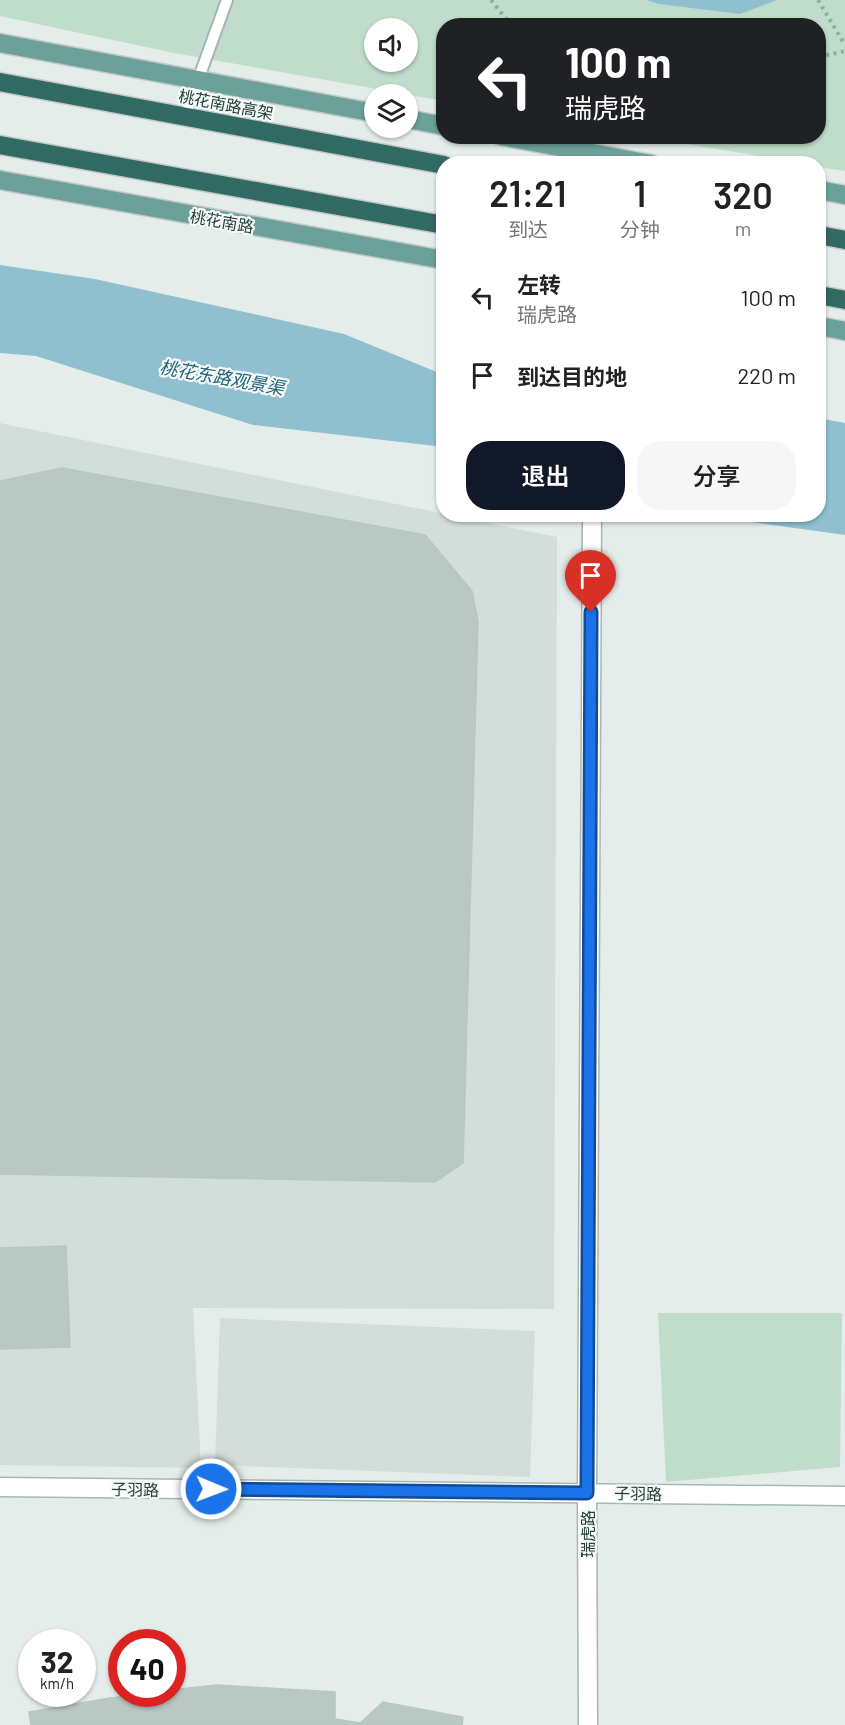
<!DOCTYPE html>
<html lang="zh">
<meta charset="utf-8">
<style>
body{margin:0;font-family:Barlow,"Noto Sans SC",sans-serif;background:#f6f6f6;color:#222;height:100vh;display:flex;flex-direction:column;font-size:22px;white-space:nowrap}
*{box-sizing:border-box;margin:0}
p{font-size:20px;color:#767676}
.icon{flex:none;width:33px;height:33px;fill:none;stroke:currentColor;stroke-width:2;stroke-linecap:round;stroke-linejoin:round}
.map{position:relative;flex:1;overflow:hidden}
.sheet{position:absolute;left:436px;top:156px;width:390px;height:366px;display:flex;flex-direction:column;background:#fff;border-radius:24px;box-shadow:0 2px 4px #0004}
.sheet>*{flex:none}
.banner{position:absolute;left:436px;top:18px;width:390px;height:126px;border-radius:24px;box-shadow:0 2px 4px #0004;background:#202124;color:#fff;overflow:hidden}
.buttons{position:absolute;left:364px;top:18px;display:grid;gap:12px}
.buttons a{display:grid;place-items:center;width:54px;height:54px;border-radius:50%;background:#fff;box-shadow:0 2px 4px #0004;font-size:30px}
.speed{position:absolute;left:18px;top:1629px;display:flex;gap:12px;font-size:30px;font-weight:700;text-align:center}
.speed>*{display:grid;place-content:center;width:78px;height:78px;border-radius:50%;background:#fff;box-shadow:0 2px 4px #0004;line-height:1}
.speed small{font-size:15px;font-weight:400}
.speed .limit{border:9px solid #d22;background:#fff;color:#111}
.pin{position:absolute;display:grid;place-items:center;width:51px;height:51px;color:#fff;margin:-62px -26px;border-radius:50% 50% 50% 0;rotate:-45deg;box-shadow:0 0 6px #0007}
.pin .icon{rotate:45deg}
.me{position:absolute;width:66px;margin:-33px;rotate:91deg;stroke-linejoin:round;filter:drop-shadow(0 0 4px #0008)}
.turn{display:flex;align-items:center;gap:21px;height:126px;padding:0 30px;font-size:27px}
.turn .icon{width:78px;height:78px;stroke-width:2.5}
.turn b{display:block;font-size:42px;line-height:51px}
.eta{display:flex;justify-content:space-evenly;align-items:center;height:102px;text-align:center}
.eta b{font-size:36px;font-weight:600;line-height:42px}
.action{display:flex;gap:12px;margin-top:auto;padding:12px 30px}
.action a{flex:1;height:69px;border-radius:24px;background:#111827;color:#fff;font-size:24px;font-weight:600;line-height:69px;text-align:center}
.action a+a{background:#f6f6f6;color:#222}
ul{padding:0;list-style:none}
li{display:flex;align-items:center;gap:18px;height:78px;padding:0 30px}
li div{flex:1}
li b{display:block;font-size:22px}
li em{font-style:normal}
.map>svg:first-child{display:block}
.built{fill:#d3ddd9}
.green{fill:#bfddca;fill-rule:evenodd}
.water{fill:#90c0d0}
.building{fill:#bac8c4;stroke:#b7c7c2;stroke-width:1.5}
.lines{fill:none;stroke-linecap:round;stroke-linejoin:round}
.lane-casing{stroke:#a8b5b2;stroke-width:14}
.street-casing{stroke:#a8b5b2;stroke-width:21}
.secondary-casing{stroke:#a4b9b3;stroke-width:21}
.primary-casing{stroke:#c2c9c8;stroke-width:21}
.highway-casing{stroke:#c2c9c8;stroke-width:21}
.path{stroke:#87b0a6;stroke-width:4;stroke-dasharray:3 4.5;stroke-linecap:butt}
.lane{stroke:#fff;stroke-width:10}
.street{stroke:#fff;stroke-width:18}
.secondary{stroke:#fff;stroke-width:18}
.primary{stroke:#6ba198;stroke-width:18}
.highway{stroke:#316a63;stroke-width:18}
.route-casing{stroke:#114b97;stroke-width:15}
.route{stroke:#1a73e8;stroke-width:10}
.labels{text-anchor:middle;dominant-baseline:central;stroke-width:4.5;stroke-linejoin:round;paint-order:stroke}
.street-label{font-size:16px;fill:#253f3a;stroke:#f5faf8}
.water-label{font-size:18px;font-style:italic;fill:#206379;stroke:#f5faf8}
</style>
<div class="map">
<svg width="845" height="1725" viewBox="0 0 845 1725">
<rect width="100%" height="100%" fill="#e5edea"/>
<!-- built -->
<g class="built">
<polygon points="0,423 557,537 554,1309 193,1308 201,1468 0,1465"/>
<polygon points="220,1318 535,1331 530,1477 215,1465"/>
</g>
<!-- green -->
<g class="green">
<path d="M0 0H845V171L819 167V164L800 163 646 137 819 136V26H444V101L174 53 0 16ZM375 28H408V62H375Z"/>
<polygon points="658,1313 842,1313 840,1467 666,1482"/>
</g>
<!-- water -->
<g class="water">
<polygon points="647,0 777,0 740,14 659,4"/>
<polygon points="0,265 95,279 344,334 444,375 444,447 253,425 36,356 0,353"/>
<polygon points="819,418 845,423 845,535 700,515 819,514"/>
</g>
<!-- building -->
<g class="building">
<polygon points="62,468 425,535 472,591 478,621 463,1163 435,1182 0,1174 0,481"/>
<polygon points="66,1246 70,1347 0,1349 0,1248"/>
<polygon points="216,1685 335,1692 335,1719 360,1723 383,1702 463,1717 462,1725 31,1725 29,1712 110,1698 148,1694 172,1694 172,1690"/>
</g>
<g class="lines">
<defs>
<polyline id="lane" points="185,116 227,0"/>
<polyline id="street" points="588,1725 587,1493 592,514"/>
<polyline id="secondary" points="0,1487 845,1496"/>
<g id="primary">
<polyline points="0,43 375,113"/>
<polyline points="408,119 444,126"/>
<polyline points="501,136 651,164"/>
<polyline points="0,180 444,260"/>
<polyline points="819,190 845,195"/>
<polyline points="819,326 845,331"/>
</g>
<g id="highway">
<polyline points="0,82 444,165"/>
<polyline points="0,145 444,225"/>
<polyline points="819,235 845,240"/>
<polyline points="819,295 845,300"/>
</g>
</defs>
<!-- lane casing -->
<use href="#lane" class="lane-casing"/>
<!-- street casing -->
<use href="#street" class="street-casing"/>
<!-- secondary casing -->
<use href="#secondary" class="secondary-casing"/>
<!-- primary casing -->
<use href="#primary" class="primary-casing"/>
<!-- highway casing -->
<use href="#highway" class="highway-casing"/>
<!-- path -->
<g class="path">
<polyline points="491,0 512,26"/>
<polyline points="818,0 845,45"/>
<polyline points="819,57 845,51"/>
</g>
<!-- lane -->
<use href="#lane" class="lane"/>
<!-- street -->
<use href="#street" class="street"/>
<!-- secondary -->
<use href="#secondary" class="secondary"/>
<!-- primary -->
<use href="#primary" class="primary"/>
<!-- highway -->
<use href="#highway" class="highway"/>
</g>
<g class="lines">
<defs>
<polyline id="route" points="211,1489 587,1493 591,612"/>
</defs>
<!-- route casing -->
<use href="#route" class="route-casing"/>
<!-- route -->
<use href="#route" class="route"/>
</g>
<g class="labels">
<!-- street labels -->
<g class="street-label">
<text transform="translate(226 104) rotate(11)">桃花南路高架</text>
<text transform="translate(222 221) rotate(10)">桃花南路</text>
<text transform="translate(135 1489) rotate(1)">子羽路</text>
<text transform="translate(638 1493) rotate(1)">子羽路</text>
<text transform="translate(587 1534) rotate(-90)">瑞虎路</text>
</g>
<!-- water labels -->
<g class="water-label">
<text transform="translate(222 377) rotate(10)">桃花东路观景渠</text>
</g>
</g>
</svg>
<div class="buttons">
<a><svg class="icon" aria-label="sound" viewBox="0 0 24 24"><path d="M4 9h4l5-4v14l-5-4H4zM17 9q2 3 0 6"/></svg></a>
<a><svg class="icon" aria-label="layers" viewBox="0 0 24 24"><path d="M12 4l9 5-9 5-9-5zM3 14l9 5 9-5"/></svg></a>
</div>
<div class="speed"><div>32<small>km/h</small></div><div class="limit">40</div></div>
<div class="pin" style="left:591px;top:612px;background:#d93025"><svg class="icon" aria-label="arrive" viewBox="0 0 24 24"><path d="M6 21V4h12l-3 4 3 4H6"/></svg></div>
<svg class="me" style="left:211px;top:1489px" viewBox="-20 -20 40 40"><circle r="17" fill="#1a73e8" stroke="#fff" stroke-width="3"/><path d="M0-11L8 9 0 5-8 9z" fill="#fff"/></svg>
<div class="banner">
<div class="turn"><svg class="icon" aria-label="left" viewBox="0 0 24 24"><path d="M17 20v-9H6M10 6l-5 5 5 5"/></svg><div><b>100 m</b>瑞虎路</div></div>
</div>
<section class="sheet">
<div class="eta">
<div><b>21:21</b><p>到达</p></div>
<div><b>1</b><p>分钟</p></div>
<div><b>320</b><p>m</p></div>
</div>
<ul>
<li><svg class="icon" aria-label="left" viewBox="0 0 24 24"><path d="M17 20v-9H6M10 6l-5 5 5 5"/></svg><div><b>左转</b><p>瑞虎路</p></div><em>100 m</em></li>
<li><svg class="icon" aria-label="arrive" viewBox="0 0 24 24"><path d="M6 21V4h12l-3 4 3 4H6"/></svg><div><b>到达目的地</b></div><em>220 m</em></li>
</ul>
<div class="action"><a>退出</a><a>分享</a></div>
</section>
</div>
